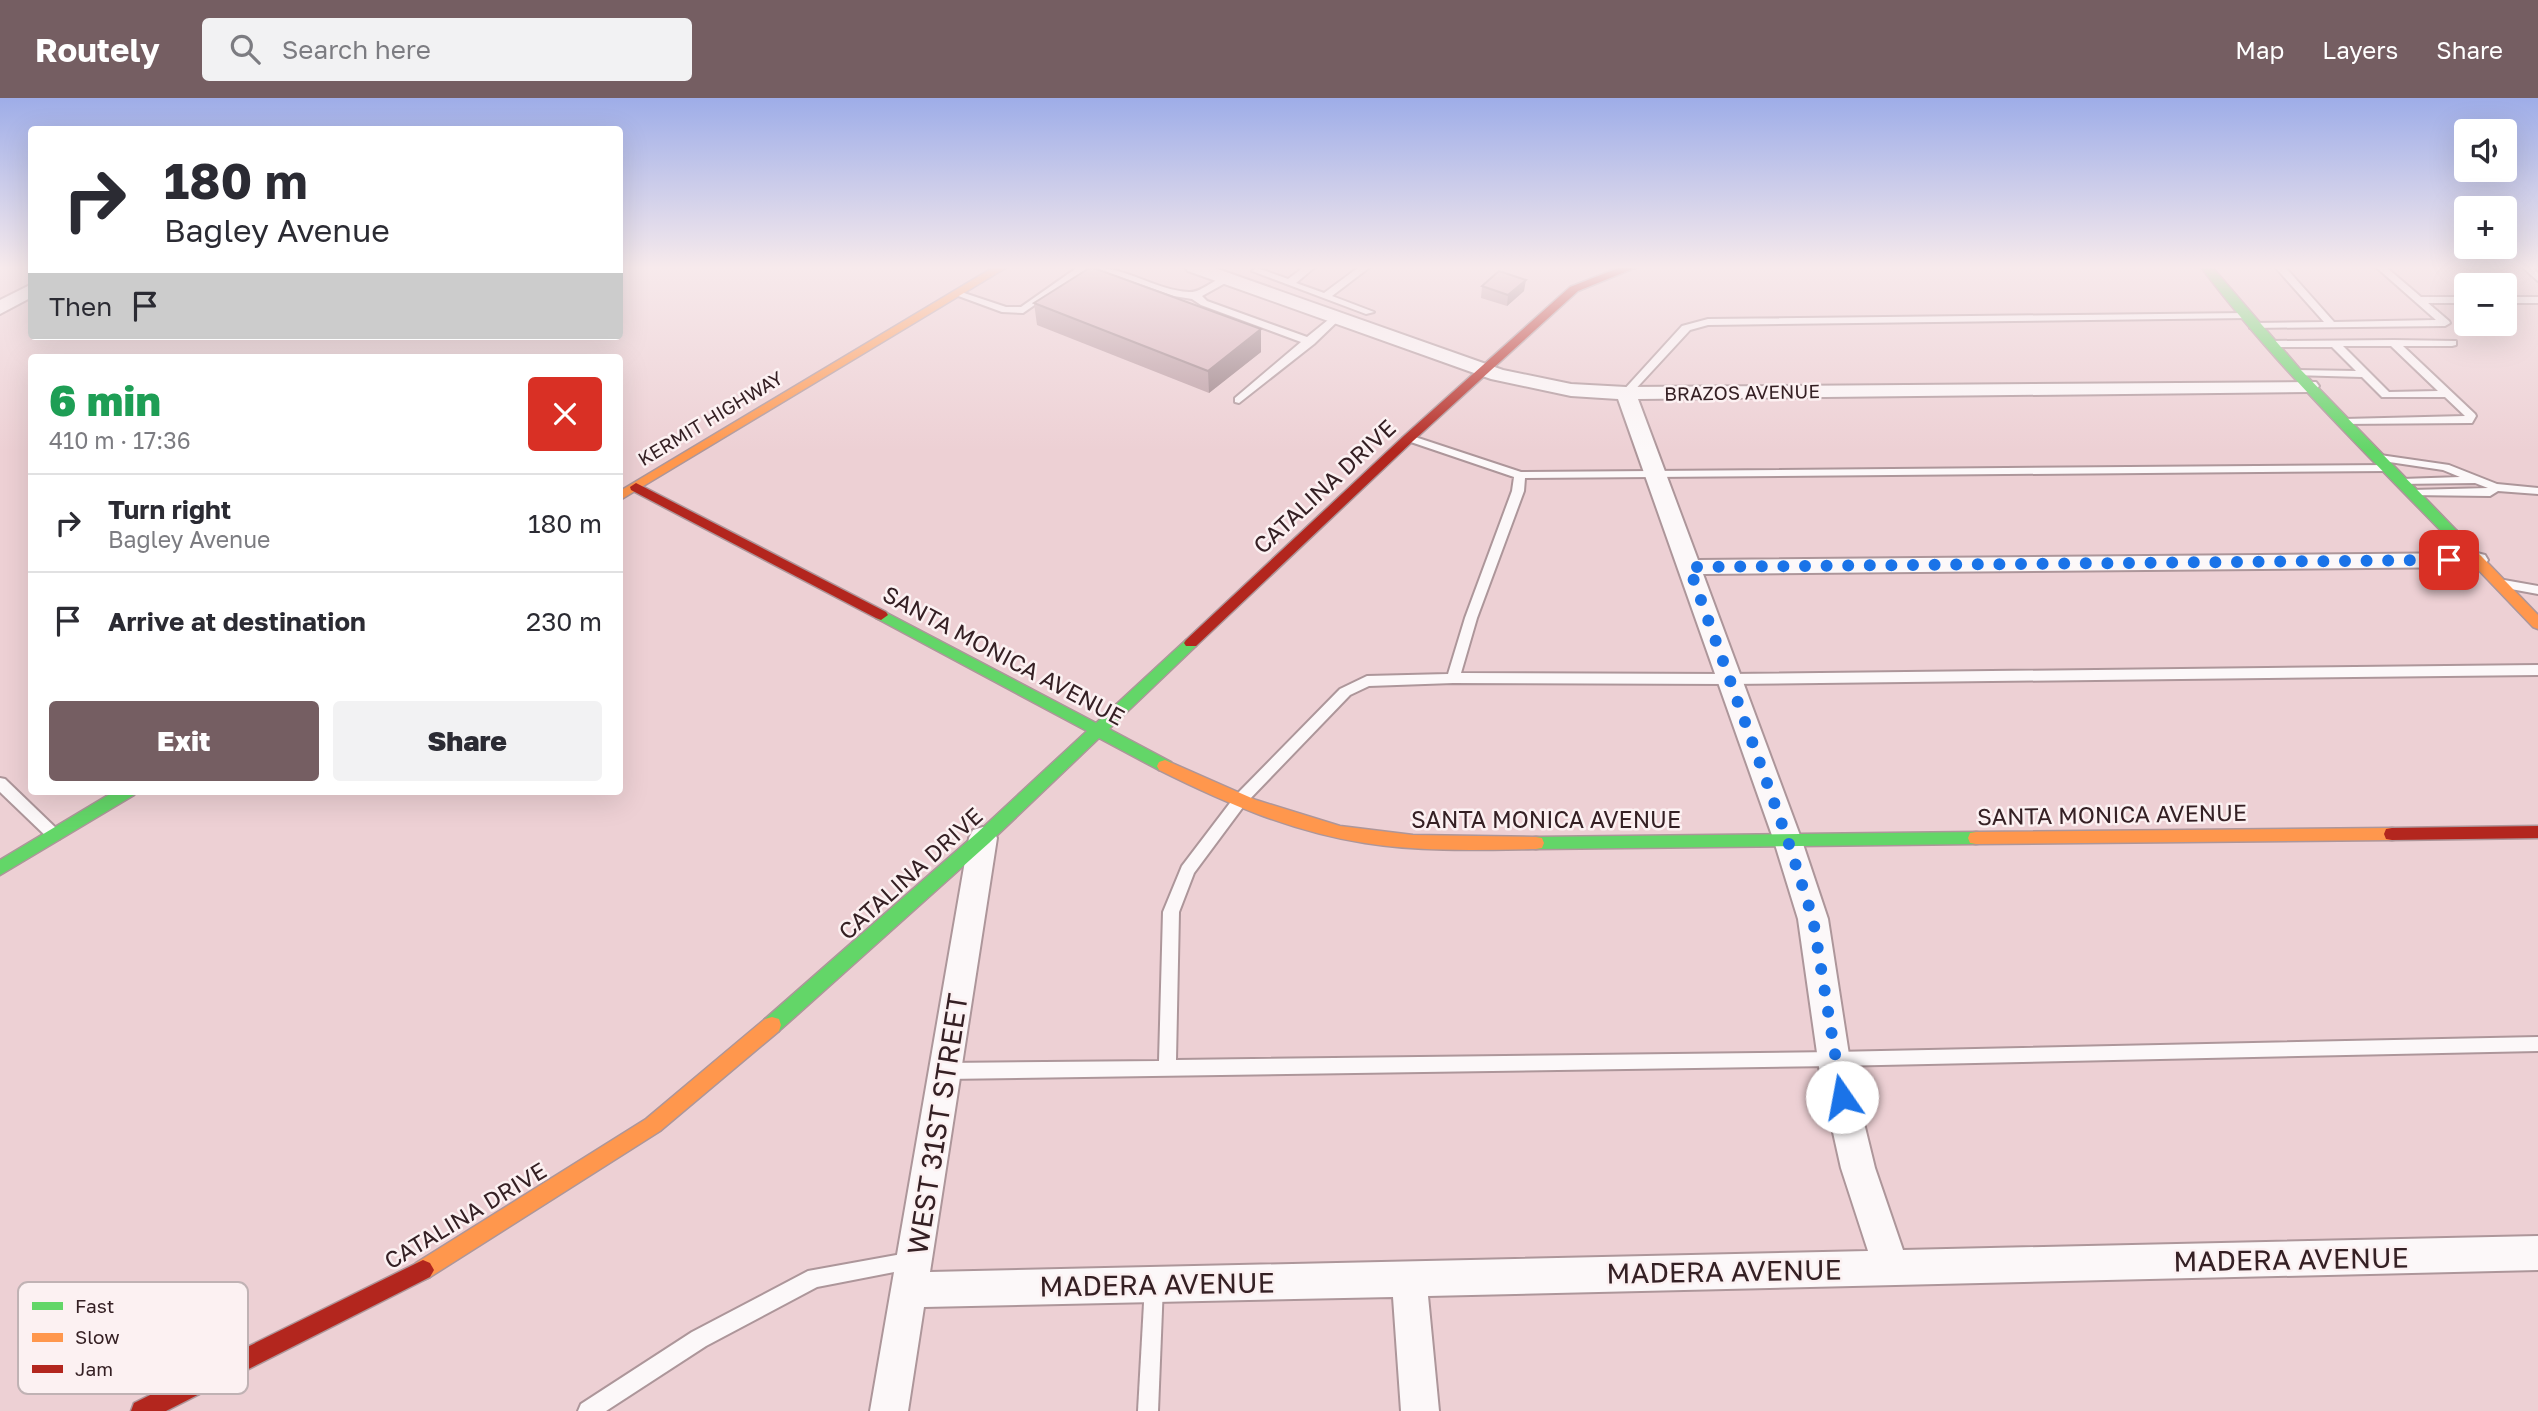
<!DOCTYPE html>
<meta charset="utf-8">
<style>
body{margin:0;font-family:"Golos Text",sans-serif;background:#f2f2f3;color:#2b2b33;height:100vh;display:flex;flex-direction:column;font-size:26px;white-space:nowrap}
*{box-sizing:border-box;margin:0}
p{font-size:23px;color:#7c7c81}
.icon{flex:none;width:38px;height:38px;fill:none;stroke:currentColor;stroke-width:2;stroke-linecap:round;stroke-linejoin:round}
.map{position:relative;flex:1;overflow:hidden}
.panel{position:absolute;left:28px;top:256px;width:595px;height:441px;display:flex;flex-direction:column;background:#fff;border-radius:7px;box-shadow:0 7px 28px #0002}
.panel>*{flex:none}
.guide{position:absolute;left:28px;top:28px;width:595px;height:214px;border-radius:7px;box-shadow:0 7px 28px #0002;background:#fff;color:#2b2b33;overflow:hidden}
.controls{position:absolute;left:2454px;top:21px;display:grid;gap:14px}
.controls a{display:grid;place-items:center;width:63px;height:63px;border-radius:7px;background:#fff;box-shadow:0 7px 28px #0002;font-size:35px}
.pin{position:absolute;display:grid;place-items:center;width:60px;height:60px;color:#fff;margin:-30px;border-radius:14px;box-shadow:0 4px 10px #0006}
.me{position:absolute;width:77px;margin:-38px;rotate:348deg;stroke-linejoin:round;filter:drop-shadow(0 0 5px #0008)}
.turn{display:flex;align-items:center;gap:24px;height:147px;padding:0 21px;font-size:32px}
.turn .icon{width:91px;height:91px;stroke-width:2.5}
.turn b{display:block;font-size:49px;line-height:60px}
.then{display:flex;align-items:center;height:66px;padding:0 21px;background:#0003;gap:14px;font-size:26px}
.round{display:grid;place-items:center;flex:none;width:74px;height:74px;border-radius:7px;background:#f2f2f3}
.headline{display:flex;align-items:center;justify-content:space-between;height:119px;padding:0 21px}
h1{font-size:42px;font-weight:800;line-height:52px;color:#1e9e55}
.primary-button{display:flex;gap:14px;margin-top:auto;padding:14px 21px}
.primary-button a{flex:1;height:80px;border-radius:7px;background:#755e62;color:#fff;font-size:28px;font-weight:800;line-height:80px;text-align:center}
.primary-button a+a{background:#f2f2f3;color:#2b2b33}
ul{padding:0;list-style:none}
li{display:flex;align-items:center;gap:21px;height:98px;padding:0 21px;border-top:2px solid #e1e1e2}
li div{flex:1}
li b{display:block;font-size:26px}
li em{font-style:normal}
header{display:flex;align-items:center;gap:42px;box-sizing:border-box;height:98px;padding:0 35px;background:#755e62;color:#fff}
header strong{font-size:33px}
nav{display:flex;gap:38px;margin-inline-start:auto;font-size:24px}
.search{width:490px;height:63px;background:#f2f2f3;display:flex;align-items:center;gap:18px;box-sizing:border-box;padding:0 24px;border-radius:7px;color:#7c7c81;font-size:26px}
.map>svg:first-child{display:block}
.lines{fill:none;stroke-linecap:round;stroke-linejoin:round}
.lane-casing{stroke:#ad969a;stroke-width:4}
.street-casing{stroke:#ad969a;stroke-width:4}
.fast-casing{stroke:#ad969a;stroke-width:3}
.slow-casing{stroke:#ad969a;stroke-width:3}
.jam-casing{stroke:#ad969a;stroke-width:3}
.lane{fill:#fcf8f9;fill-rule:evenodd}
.street{fill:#fcf8f9;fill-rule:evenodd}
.fast{fill:#63d668;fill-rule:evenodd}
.slow{fill:#ff974d;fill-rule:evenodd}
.jam{fill:#b3261e;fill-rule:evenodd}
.wall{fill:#b89aa0}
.shaded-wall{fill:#967d82}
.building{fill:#d6b3ba;stroke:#967d82;stroke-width:2}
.route{stroke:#1a73e8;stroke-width:12;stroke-dasharray:0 21.6}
.labels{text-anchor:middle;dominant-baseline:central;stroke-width:5;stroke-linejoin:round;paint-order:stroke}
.far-street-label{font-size:19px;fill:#352024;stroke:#fcf1f2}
.street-label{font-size:23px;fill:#352024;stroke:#fcf1f2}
.near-street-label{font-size:28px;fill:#352024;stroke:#fcf1f2}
.key{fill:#fcf1f2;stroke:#c0b2b4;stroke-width:2}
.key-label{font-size:19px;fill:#352024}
</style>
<header>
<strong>Routely</strong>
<div class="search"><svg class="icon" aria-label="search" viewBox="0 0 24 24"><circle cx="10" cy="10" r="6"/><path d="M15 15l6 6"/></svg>Search here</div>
<nav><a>Map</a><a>Layers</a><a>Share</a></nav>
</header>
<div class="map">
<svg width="2538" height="1313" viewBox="0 0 2538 1313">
<rect width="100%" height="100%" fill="#edd0d4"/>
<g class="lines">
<defs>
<g id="lane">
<polygon points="1078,169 1089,169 1023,215 1002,214 953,196 958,193 1006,209 1021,209"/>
<path d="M1092 169C1126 169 1155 192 1189 194 1203 195 1215 178 1229 179V183L1202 198 1207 203 1307 239 1333 218 1341 220 1314 246 1239 305 1235 304V300L1301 244 1201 207 1192 201 1174 198Z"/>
<polygon points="1304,169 1315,169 1296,185 1324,195 1359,169 1370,169 1332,198 1374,214 1366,216 1252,173 1257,170 1288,181"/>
<polygon points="2275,169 2285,169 2334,224 2436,222 2376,169 2386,169 2421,199 2466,199 2466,205 2428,205 2449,223 2450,225 2445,228 2250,230 2250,226 2254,225 2324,224"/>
<polygon points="2522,169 2532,169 2538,175 2538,183"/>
<rect x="2504" y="199" width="34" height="6"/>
<polygon points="2245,215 2248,216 2248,220 1708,227 1690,232 1630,297 1626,298 1621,295 1682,228 1708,221"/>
<path d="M2394 242 2456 243V247L2452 248H2403L2475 316 2476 318 2472 325 2340 326 2339 324 2344 321 2465 318 2445 299H2382L2362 279 2293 277 2292 275 2297 272 2356 273 2332 249H2271L2266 246 2271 243ZM2343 248H2391L2438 293 2389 294Z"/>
<polygon points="1409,337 1521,374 2388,367 2394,370 2388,373 1525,380 1524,393 1477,520 1461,575 1729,576 2538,567 2538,577 1729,586 1453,585 1369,588 1350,597 1246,705 1194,775 1179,814 1176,962 1834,954 2538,939 2538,953 1834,968 945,981 939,978 937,973 939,968 945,965 1159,963 1163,814 1182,768 1236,697 1340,591 1367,578 1448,576 1465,520 1512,393 1514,379 1405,342 1403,340"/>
<polygon points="2380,357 2449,367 2497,386 2538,390 2538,396 2498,393 2490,398 2408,397 2408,393 2412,392 2488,390 2475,385 2398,386 2398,382 2402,381 2460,379 2443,372 2376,362 2374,360"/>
<polygon points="2504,482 2538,488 2538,496 2500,489 2498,486 2500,483"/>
<polygon points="0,680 5,681 59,733 61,737 59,741 49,741 0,694"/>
<polygon points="913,1154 920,1157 922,1163 920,1169 817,1189 706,1248 606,1313 578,1313 581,1306 692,1234 808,1173"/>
<polygon points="1154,1178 1161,1180 1163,1187 1158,1313 1138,1313 1145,1187 1147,1180"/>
</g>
<g id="street">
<polygon points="1185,169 1212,169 1503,272 1571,286 1626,289 2316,284 2319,288 2316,292 2309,294 1638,301 1698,462 2477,455 2485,457 2488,462 2485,467 2477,469 1703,476 1802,743 1828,821 1852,976 1875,1070 1903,1152 2538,1138 2538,1172 1428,1198 1439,1313 1401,1313 1393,1199 924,1209 908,1313 870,1313 969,740 973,732 983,729 993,732 997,740 930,1174 1868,1153 1841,1070 1820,976 1798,821 1774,743 1618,301 1571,298 1491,281 1188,173"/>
<polygon points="32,186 32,199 0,216 0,202"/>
</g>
<g id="fast">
<path d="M2201 169H2212L2299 270 2457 433V439H2447C2363 352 2274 266 2201 169Z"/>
<polygon points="881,512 1096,625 1186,542 1196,542 1198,545 1196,548 1109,631 1171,664 1173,668 1171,672 1159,672 1099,640 989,745 779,933 772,935 765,933 763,927 765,921 977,735 1087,633 876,520 874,517"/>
<polygon points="115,693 136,693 134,697 0,777 0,762"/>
<polygon points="1976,734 1982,735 1984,740 1982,745 1976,746 1536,751 1530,750 1528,745 1530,740 1536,739"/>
</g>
<g id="slow">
<polygon points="994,169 1007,169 620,402 620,393"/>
<polygon points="2452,432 2457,433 2538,517 2538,531 2533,529 2447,439 2445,436"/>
<path d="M1165 662 1256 702 1340 728 1413 737 1536 739 1542 740 1544 745 1542 750 1536 751C1479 752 1422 754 1365 745 1293 734 1225 705 1159 672L1157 668 1159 664Z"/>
<polygon points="2392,730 2398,731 2400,736 2398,741 2392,742 1976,746 1970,745 1968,740 1970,735 1976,734"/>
<polygon points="772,919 779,921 781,927 779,933 660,1033 430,1179 423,1182 416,1179 412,1172 416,1165 646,1021 765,921"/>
</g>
<g id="jam">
<polygon points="1621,169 1637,169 1578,193 1413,343 1196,548 1186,548 1184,545 1186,542 1405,337 1570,189"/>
<polygon points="636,385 886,514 888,517 881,522 876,520 631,392 630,389"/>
<polygon points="2538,728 2538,740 2392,742 2386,741 2384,736 2386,731 2392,730"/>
<polygon points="423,1162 430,1165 434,1172 430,1179 166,1313 131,1313 134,1305"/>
</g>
</defs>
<!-- lane casing -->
<use href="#lane" class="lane-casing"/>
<!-- street casing -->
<use href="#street" class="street-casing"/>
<!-- fast casing -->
<use href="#fast" class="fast-casing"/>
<!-- slow casing -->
<use href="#slow" class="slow-casing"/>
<!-- jam casing -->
<use href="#jam" class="jam-casing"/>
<!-- lane -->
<use href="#lane" class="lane"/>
<!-- street -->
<use href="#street" class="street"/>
<!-- fast -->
<use href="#fast" class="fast"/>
<!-- slow -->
<use href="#slow" class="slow"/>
<!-- jam -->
<use href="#jam" class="jam"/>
</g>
<!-- wall -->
<g class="wall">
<polygon points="1482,188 1524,193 1507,208 1481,200"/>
<polygon points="1034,205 1261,231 1261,254 1209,295 1037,227"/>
</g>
<!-- shaded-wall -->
<g class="shaded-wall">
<polygon points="1526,182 1524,193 1507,208 1508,197"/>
<polygon points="1261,231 1261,254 1209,295 1208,273"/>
</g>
<!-- building -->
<g class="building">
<polygon points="1091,169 1261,231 1208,273 1034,205"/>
<polygon points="1499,173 1526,182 1508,197 1482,188"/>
</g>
<!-- sky -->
<linearGradient id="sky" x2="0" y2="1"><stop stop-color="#9eade8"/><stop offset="0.48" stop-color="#f7eaec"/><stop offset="1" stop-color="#f7eaec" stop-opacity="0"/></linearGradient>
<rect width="2538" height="353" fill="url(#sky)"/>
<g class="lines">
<!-- route -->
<polyline class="route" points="1842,999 1813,821 1788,743 1689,469 2449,462"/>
</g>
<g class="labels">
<!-- far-street labels -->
<g class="far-street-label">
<text transform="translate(1742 294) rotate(-1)">BRAZOS AVENUE</text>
<text transform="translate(710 320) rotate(-31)">KERMIT HIGHWAY</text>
</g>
<!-- street labels -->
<g class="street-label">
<text transform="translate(1324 388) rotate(-43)">CATALINA DRIVE</text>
<text transform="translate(1004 557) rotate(28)">SANTA MONICA AVENUE</text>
<text transform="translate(2112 716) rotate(-1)">SANTA MONICA AVENUE</text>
<text x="1546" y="721">SANTA MONICA AVENUE</text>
<text transform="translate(910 775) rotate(-42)">CATALINA DRIVE</text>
<text transform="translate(465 1117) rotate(-31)">CATALINA DRIVE</text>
</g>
<!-- near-street labels -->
<g class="near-street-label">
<text transform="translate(937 1026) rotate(-81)">WEST 31ST STREET</text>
<text transform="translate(2291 1161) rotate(-1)">MADERA AVENUE</text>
<text transform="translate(1724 1173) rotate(-1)">MADERA AVENUE</text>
<text transform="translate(1157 1186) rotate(-1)">MADERA AVENUE</text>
</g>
</g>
<!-- legend -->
<rect x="18" y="1184" width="230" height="112" rx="10" class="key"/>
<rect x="32" y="1204" width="31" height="8" fill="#63d668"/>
<rect x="32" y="1235" width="31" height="9" fill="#ff974d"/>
<rect x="32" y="1267" width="31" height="8" fill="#b3261e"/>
<g class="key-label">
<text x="75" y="1215">Fast</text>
<text x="75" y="1246">Slow</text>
<text x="75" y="1278">Jam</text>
</g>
</svg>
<div class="controls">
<a><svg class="icon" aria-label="sound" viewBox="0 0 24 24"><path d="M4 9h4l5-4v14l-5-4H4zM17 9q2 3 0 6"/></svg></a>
<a>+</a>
<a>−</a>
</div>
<div class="pin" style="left:2449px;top:462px;background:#d93025"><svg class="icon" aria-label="arrive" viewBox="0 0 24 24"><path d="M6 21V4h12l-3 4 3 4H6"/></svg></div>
<svg class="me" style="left:1842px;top:999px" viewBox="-20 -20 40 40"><circle r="19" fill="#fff"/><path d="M0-13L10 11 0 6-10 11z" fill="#1a73e8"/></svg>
<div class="guide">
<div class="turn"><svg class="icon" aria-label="right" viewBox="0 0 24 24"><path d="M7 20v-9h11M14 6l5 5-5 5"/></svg><div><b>180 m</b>Bagley Avenue</div></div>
<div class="then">Then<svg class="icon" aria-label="arrive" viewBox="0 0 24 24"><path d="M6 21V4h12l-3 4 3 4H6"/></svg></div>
</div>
<section class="panel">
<div class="headline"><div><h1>6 min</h1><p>410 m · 17:36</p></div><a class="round" style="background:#d93025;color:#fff"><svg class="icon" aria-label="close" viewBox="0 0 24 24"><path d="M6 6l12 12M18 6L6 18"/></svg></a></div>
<ul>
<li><svg class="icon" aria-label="right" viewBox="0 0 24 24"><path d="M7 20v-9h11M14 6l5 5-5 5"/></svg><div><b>Turn right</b><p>Bagley Avenue</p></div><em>180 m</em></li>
<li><svg class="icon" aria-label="arrive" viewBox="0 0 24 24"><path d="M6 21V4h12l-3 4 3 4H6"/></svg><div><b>Arrive at destination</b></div><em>230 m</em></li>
</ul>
<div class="primary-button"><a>Exit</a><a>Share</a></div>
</section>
</div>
